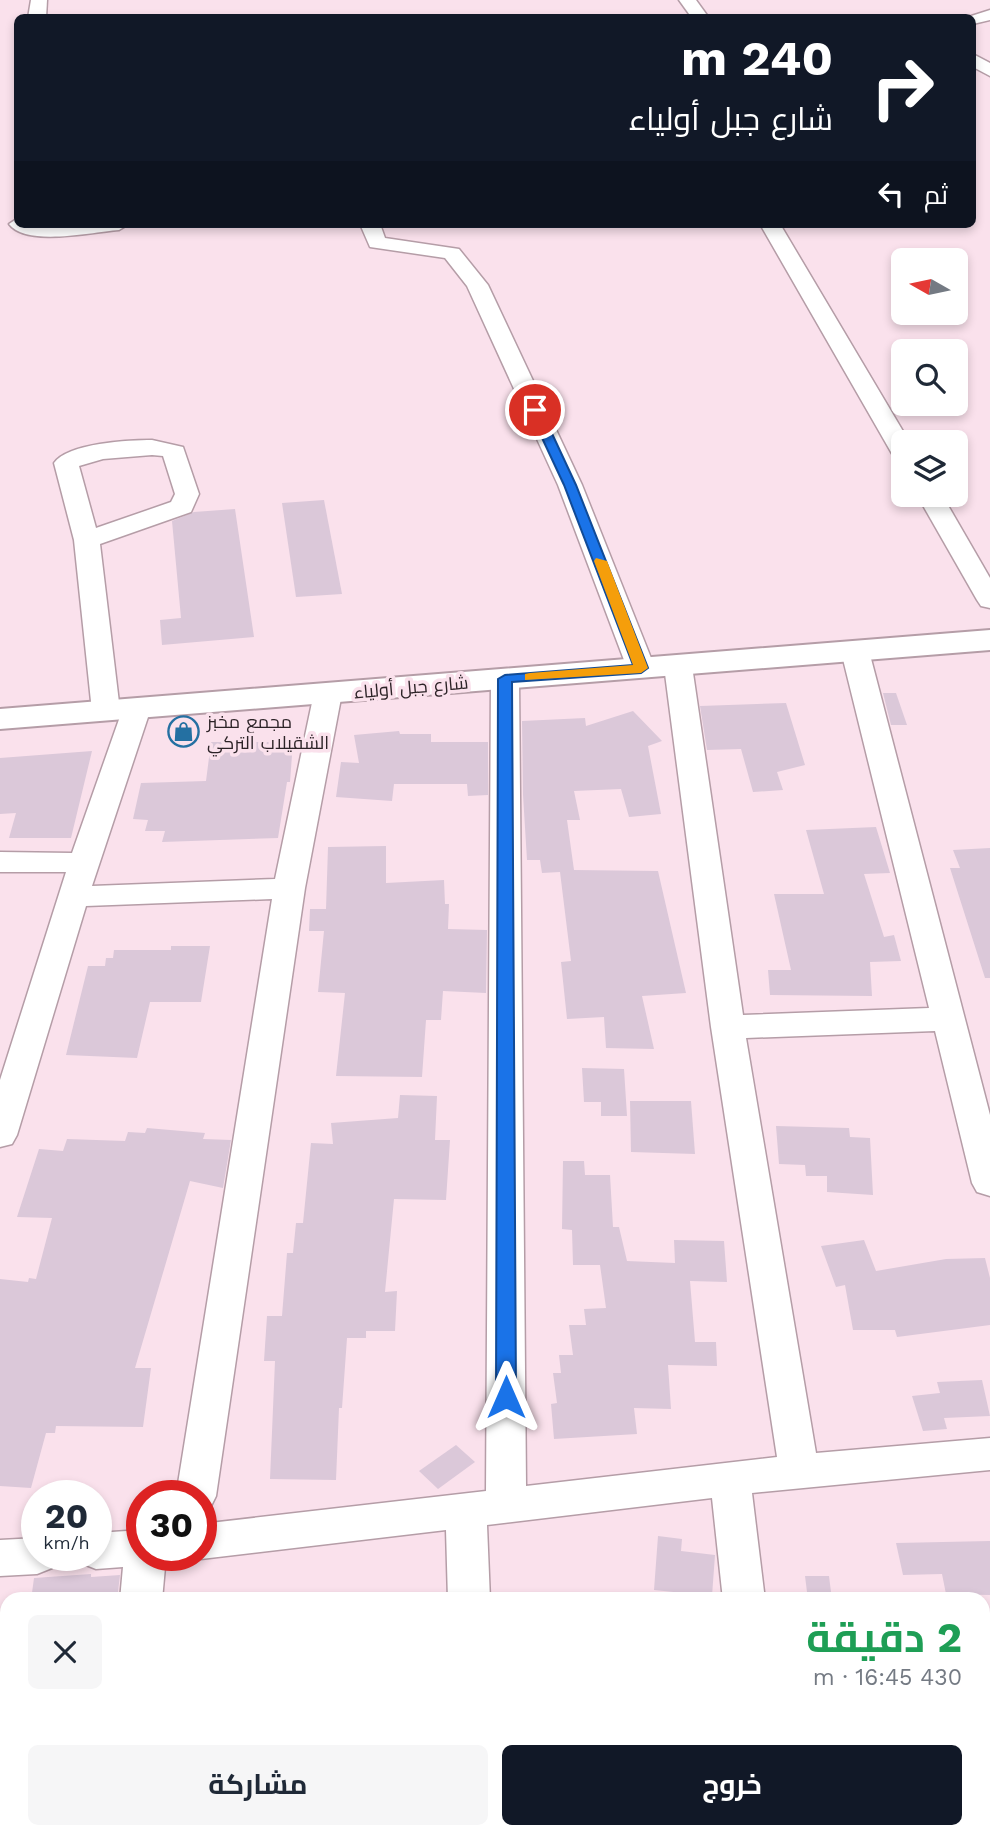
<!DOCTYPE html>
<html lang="ar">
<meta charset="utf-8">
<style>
body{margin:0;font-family:"Work Sans",Cairo,sans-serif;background:#f6f6f7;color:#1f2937;direction:rtl;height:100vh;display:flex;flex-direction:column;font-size:26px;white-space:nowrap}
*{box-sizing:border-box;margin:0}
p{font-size:23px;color:#747a83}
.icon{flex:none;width:38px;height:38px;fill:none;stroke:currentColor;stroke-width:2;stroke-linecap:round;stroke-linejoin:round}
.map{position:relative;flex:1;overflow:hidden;direction:ltr}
.drawer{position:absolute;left:0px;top:1592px;width:990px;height:247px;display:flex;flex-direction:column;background:#fff;border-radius:21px 21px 0 0;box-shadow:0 4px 10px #0003;direction:rtl}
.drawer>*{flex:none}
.banner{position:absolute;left:14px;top:14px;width:962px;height:214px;border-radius:10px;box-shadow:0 4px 10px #0003;direction:rtl;background:#111827;color:#fff;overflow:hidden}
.needle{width:46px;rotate:279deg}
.controls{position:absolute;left:891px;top:248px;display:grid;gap:14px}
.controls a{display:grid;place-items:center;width:77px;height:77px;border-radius:10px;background:#fff;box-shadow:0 4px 10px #0003;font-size:35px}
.speed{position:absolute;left:21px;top:1480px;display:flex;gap:14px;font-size:35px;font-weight:700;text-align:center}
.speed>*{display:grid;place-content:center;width:91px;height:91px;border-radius:50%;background:#fff;box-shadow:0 4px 10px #0003;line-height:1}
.speed small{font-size:18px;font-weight:400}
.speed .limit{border:10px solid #d22;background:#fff;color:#111}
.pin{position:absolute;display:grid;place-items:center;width:60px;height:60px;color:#fff;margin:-30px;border:4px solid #fff;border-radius:50%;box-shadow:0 2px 7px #0007}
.me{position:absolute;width:77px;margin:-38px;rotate:0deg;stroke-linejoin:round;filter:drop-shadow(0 0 5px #0008)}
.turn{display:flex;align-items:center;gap:24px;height:147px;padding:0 28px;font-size:32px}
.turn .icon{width:91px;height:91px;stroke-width:2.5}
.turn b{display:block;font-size:49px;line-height:60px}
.then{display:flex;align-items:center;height:66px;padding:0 28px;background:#0003;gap:14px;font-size:26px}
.round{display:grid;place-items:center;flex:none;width:74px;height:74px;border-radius:10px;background:#f6f6f7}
.overview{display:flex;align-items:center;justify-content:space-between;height:119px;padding:0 28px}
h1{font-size:42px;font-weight:700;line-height:52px;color:#1e9e55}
.action{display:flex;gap:14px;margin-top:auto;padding:14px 28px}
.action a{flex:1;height:80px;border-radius:10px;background:#111827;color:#fff;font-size:28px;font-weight:700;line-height:80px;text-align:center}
.action a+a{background:#f6f6f7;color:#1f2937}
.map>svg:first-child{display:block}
.building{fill:#dbc8d9}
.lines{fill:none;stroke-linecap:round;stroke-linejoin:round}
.minor-casing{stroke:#b59da7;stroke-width:3}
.trunk-casing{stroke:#b59da7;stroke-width:4}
.minor{fill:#fff;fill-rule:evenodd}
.trunk{fill:#fff;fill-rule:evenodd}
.route{fill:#1a73e8;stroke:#114b97;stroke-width:2}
.slow{fill:#f59e0b}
.labels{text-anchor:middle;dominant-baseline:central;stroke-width:7;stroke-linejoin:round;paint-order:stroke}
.street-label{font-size:18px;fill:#2c2327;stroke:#fae1ec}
.poi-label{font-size:18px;fill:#2c2327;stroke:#fae1ec;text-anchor:start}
</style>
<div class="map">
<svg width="990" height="1838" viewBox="0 0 990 1838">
<rect width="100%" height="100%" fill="#fae1ec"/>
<!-- building -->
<g class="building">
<polygon points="324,500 342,594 296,597 282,503"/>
<polygon points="235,509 254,637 162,645 160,620 181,618 172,521 194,512"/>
<polygon points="883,693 896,693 907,725 891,725"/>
<polygon points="786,703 805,765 777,772 783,790 753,792 741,749 707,750 700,706"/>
<polygon points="633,711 662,741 648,746 661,814 629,817 621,789 574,791 580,820 567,820 574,870 658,871 686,993 642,996 654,1049 606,1048 604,1017 567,1019 561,962 571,961 560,872 542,873 540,860 527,860 523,795 522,721 585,718 586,726"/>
<polygon points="399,731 400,734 431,734 431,742 488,742 488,795 468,796 467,784 394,784 392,801 336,797 341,762 359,763 354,735"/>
<polygon points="211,742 293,742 290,782 287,782 278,838 162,842 165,831 145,831 148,820 133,819 141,783 206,781"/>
<polygon points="92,751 71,838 9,838 16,813 0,814 0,758"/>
<polygon points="876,827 890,873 864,874 884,937 894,935 901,961 870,962 872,996 770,995 768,970 791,970 774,894 824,894 806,830"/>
<polygon points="386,846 386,883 444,880 445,904 449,904 448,929 487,930 486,993 443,991 441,1020 426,1020 422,1077 336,1076 345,993 318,992 324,931 309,931 310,909 326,909 328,847"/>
<polygon points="990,848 990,978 985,978 950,868 960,868 953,850"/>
<polygon points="171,946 210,946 201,1002 150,1002 137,1058 66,1055 88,966 105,966 106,958 113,958 114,950 171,950"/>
<polygon points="582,1068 624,1069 627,1116 601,1116 601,1102 584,1102"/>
<polygon points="400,1095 437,1096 435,1140 450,1140 446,1200 394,1199 385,1292 397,1291 395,1331 366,1331 366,1338 347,1338 342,1408 339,1408 336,1480 270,1479 275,1361 264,1361 267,1316 282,1316 287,1253 293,1253 296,1223 303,1223 311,1143 333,1144 331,1123 398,1118"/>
<polygon points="630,1101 691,1101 695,1154 631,1152"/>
<polygon points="776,1126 849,1128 850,1137 870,1138 873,1195 827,1192 827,1176 806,1176 805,1165 779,1164"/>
<polygon points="147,1128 205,1133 203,1139 231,1140 223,1188 190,1181 135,1368 151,1368 143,1427 56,1426 55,1433 46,1433 31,1488 0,1486 0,1279 28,1282 29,1278 36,1279 52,1218 17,1217 39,1149 63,1151 67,1139 125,1141 128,1132 145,1133"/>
<polygon points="563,1161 584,1161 585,1175 610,1175 613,1227 619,1227 627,1261 675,1263 674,1240 724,1241 727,1282 690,1281 695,1342 716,1342 717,1366 668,1365 671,1409 634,1408 637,1434 554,1439 551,1404 557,1403 553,1373 561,1373 559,1355 573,1355 569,1325 586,1325 584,1309 606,1308 600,1265 573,1265 572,1230 562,1229"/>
<polygon points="864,1240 876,1271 946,1259 985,1258 990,1278 990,1325 897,1337 895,1330 853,1330 845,1285 836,1287 821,1246"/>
<polygon points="982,1380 990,1416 944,1418 947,1429 923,1431 912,1396 940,1393 937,1382"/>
<polygon points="456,1445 475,1462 438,1489 419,1471"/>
<polygon points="658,1536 682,1539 681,1551 715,1555 712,1596 654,1590"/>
<polygon points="990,1541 990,1595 946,1594 942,1574 903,1575 896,1543"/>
<polygon points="91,1574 91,1577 120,1575 117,1600 31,1600 34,1578"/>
<polygon points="805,1576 829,1576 832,1600 808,1600"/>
</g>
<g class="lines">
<defs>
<g id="minor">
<polygon points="31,0 47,0 46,18 28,18"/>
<polygon points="679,0 696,0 709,18 692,18"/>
<polygon points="990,10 990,20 973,24 973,18 965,18"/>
<polygon points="973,54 990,63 990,76 973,67"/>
<path d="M18 218V224H129L119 230C93 232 26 247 9 224Z"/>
<polygon points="360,224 380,224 385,238 459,249 488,285 582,485 655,668 651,674 631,674 627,668 558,485 467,286 445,258 370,247"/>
<polygon points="760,224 780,224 910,443 903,443 903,459 894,457 891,452"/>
<path d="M152 440 183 447 199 494 191 512 100 544 120 711 116 717 106 719 96 717 92 711 74 540 54 463C68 443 129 440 152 440ZM152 455 163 456 175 494 171 502 96 528 79 466 103 459Z"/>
<polygon points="917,495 942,495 990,578 990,608 981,606 977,600"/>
<polygon points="855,643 865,645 869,651 990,1115 990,1196 977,1192 972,1183 935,1031 746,1038 816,1453 990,1438 990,1470 752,1493 765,1600 723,1600 712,1498 487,1525 490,1600 448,1600 446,1530 201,1559 190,1556 201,1556 201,1524 486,1491 491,679 495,673 515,673 519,679 526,1486 777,1457 711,1027 664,666 668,660 688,660 692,666 743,1015 929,1008 841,651 845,645"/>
<polygon points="328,685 338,687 342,693 305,888 216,1496 210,1508 201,1511 201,1496 176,1496 272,899 86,906 17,1135 12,1144 0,1147 0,1080 66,872 0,872 0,852 72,853 123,708 127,702 137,700 147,702 151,708 92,886 275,879 314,693 318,687"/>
<polygon points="142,1530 142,1556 166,1556 162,1600 120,1600 123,1567 96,1569 81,1563 78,1556 96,1556 96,1533"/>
<polygon points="37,1538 37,1556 58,1556 52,1568 37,1574 0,1576 0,1540"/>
<rect x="100" y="1832" width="46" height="6"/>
<rect x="456" y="1832" width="46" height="6"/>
<rect x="749" y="1832" width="46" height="6"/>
</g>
<polygon id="trunk" points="990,630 990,650 0,729 0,709"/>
</defs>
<!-- minor casing -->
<use href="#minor" class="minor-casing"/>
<!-- trunk casing -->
<use href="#trunk" class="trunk-casing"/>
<!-- minor -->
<use href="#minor" class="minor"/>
<!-- trunk -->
<use href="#trunk" class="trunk"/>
</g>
<!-- route -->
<polygon class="route" points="535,406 541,410 576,485 648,668 641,673 512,682 516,1397 513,1402 499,1402 496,1397 498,679 505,675 633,665 564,485 529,410"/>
<!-- slow -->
<polygon class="slow" points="596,558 607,561 648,668 641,673 525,680 525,674 530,673 633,665 594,561"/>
<!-- icons -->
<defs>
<symbol id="shop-ring" viewBox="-11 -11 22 22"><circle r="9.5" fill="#fae1ec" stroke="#2470a2" stroke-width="1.5"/><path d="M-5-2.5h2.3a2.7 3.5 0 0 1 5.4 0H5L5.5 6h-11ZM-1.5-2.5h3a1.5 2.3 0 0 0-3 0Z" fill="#2470a2"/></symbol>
</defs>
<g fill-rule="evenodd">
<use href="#shop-ring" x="166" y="714" width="35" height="35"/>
</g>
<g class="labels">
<!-- street labels -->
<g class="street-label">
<text transform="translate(411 687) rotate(-5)">شارع جبل أولياء</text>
</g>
<!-- poi labels -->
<g class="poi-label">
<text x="207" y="721">مجمع مخبز<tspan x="207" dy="21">الشقيلاب التركي</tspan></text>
</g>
</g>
</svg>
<div class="controls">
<a><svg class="needle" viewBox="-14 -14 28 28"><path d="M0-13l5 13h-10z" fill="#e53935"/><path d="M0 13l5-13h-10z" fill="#747a83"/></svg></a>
<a><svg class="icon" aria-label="search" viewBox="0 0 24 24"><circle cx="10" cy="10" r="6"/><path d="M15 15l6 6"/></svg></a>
<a><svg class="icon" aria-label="layers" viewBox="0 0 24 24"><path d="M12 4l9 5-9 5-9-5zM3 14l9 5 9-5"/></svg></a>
</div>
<div class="speed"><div>20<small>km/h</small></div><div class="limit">30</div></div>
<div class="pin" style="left:535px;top:410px;background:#d93025"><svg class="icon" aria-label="arrive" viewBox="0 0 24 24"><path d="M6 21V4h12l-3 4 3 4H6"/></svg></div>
<svg class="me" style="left:506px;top:1397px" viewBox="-20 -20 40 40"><path d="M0-17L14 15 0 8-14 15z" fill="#1a73e8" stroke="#fff" stroke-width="4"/></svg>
<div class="banner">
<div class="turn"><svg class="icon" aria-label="right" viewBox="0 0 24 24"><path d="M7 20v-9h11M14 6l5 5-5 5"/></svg><div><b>240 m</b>شارع جبل أولياء</div></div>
<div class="then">ثم<svg class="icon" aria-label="left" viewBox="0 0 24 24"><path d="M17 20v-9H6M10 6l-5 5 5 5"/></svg></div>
</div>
<section class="drawer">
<div class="overview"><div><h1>2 دقيقة</h1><p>430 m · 16:45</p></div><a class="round"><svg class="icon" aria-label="close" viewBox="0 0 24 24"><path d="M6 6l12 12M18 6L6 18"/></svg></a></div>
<div class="action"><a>خروج</a><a>مشاركة</a></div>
</section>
</div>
